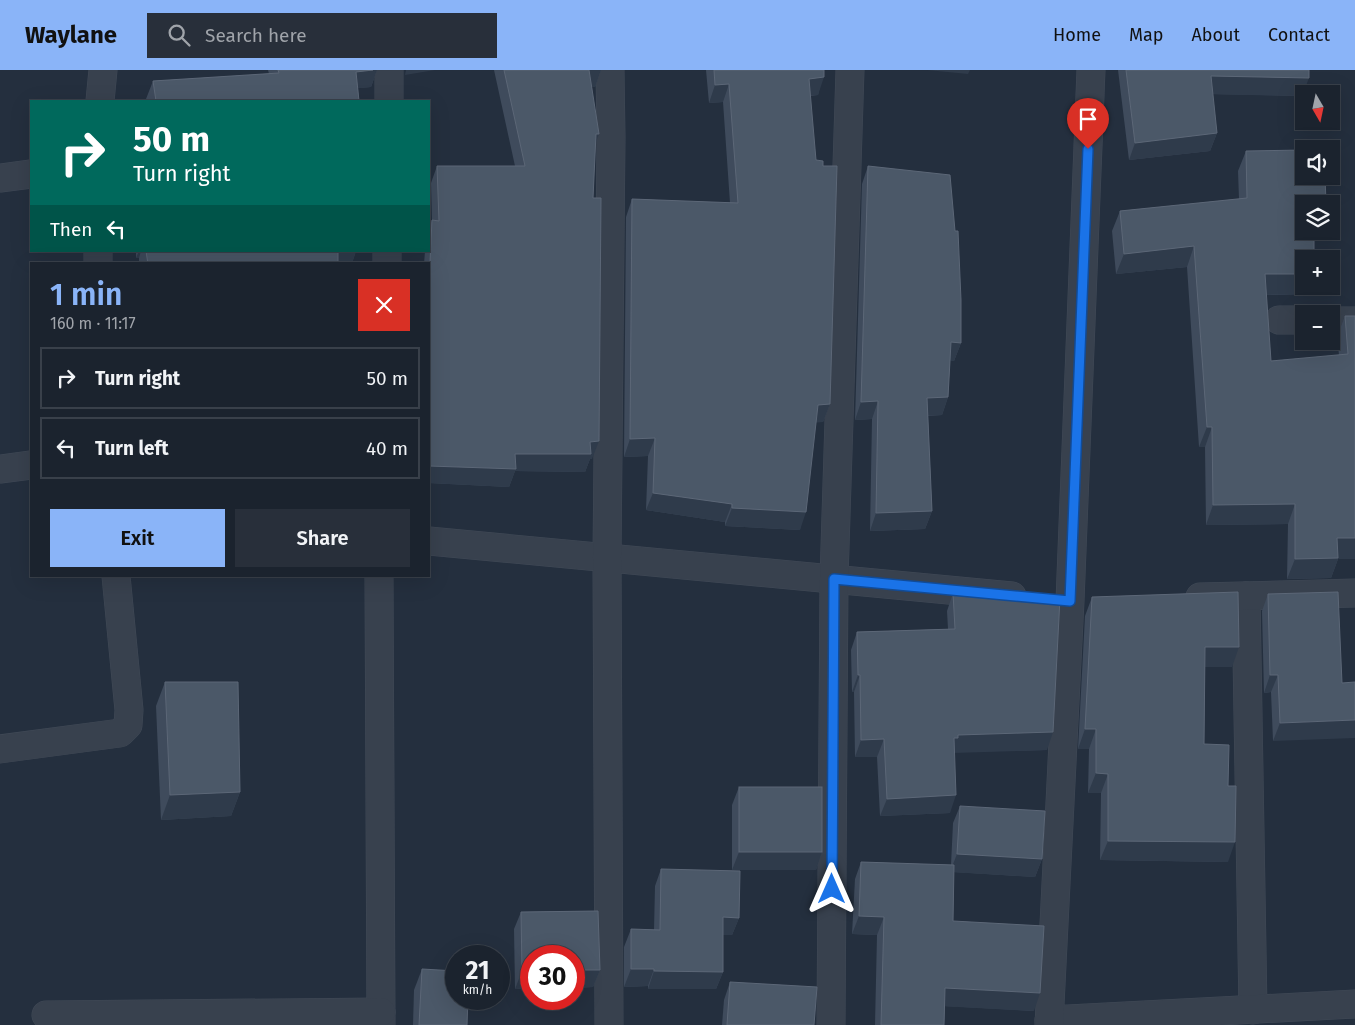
<!DOCTYPE html>
<meta charset="utf-8">
<style>
body{margin:0;font-family:"Fira Sans",sans-serif;background:#282f3a;color:#f1f3f6;height:100vh;display:flex;flex-direction:column;font-size:19px;white-space:nowrap}
*{box-sizing:border-box;margin:0}
p{font-size:16px;color:#a0a4aa}
.icon{flex:none;width:28px;height:28px;fill:none;stroke:currentColor;stroke-width:2;stroke-linecap:round;stroke-linejoin:round}
.map{position:relative;flex:1;overflow:hidden}
.details{position:absolute;left:30px;top:192px;width:400px;height:315px;display:flex;flex-direction:column;background:#1b232e;border-radius:0px;box-shadow:0 5px 20px #0002,0 0 0 1px #39404a}
.details>*{flex:none}
.banner{position:absolute;left:30px;top:30px;width:400px;height:152px;border-radius:0px;box-shadow:0 5px 20px #0002,0 0 0 1px #39404a;background:#00695c;color:#fff;overflow:hidden}
.needle{width:32px;rotate:171deg}
.buttons{position:absolute;left:1295px;top:15px;display:grid;gap:10px}
.buttons a{display:grid;place-items:center;width:45px;height:45px;border-radius:0px;background:#1b232e;box-shadow:0 5px 20px #0002,0 0 0 1px #39404a;font-size:25px}
.speed{position:absolute;left:445px;top:875px;display:flex;gap:10px;font-size:25px;font-weight:700;text-align:center}
.speed>*{display:grid;place-content:center;width:65px;height:65px;border-radius:50%;background:#1b232e;box-shadow:0 5px 20px #0002,0 0 0 1px #39404a;line-height:1}
.speed small{font-size:12px;font-weight:400}
.speed .limit{border:8px solid #d22;background:#fff;color:#111}
.pin{position:absolute;display:grid;place-items:center;width:42px;height:42px;color:#fff;margin:-51px -21px;border-radius:50% 50% 50% 0;rotate:-45deg;box-shadow:0 0 5px #0007}
.pin .icon{rotate:45deg}
.me{position:absolute;width:55px;margin:-28px;rotate:0deg;stroke-linejoin:round;filter:drop-shadow(0 0 4px #0008)}
.turn{display:flex;align-items:center;gap:18px;height:105px;padding:0 20px;font-size:22px}
.turn .icon{width:65px;height:65px;stroke-width:2.5}
.turn b{display:block;font-size:35px;line-height:42px}
.then{display:flex;align-items:center;height:48px;padding:0 20px;background:#0003;gap:10px;font-size:19px}
.round{display:grid;place-items:center;flex:none;width:52px;height:52px;border-radius:0px;background:#282f3a}
.head{display:flex;align-items:center;justify-content:space-between;height:85px;padding:0 20px}
h1{font-size:30px;font-weight:600;line-height:38px;color:#8ab4f8}
.cta{display:flex;gap:10px;margin-top:auto;padding:10px 20px}
.cta a{flex:1;height:58px;border-radius:0px;background:#8ab4f8;color:#111;font-size:20px;font-weight:600;line-height:58px;text-align:center}
.cta a+a{background:#282f3a;color:#f1f3f6}
ul{padding:0;list-style:none}
li{display:flex;align-items:center;gap:15px;height:62px;margin:0 10px 8px;padding:0 10px;border:2px solid #39404a;border-radius:0px}
li div{flex:1}
li b{display:block;font-size:19px}
li em{font-style:normal}
header{display:flex;align-items:center;gap:30px;box-sizing:border-box;height:70px;padding:0 25px;background:#8ab4f8;color:#111}
header strong{font-size:24px}
nav{display:flex;gap:28px;margin-inline-start:auto;font-size:18px}
.search{width:350px;height:45px;background:#282f3a;display:flex;align-items:center;gap:12px;box-sizing:border-box;padding:0 18px;border-radius:0px;color:#a0a4aa;font-size:19px}
.map>svg:first-child{display:block}
.lines{fill:none;stroke-linecap:round;stroke-linejoin:round}
.minor-casing{stroke:#414a57;stroke-width:29}
.minor{stroke:#38414e;stroke-width:28}
.wall{fill:#3f4b5c}
.shaded-wall{fill:#2f3b4b}
.building{fill:#4b5868;stroke:#5c6777}
.route-casing{stroke:#114b97;stroke-width:12}
.route{stroke:#1a73e8;stroke-width:9}
</style>
<header>
<strong>Waylane</strong>
<div class="search"><svg class="icon" aria-label="search" viewBox="0 0 24 24"><circle cx="10" cy="10" r="6"/><path d="M15 15l6 6"/></svg>Search here</div>
<nav><a>Home</a><a>Map</a><a>About</a><a>Contact</a></nav>
</header>
<div class="map">
<svg width="1355" height="955" viewBox="0 0 1355 955">
<rect width="100%" height="100%" fill="#242f3e"/>
<g class="lines">
<defs>
<g id="minor">
<polyline points="100,31 103,0"/>
<polyline points="389,31 389,0"/>
<polyline points="0,108 31,104"/>
<polyline points="98,181 98,194"/>
<polyline points="387,194 387,181"/>
<polyline points="1279,250 1304,250"/>
<polyline points="1331,251 1355,251"/>
<polyline points="0,399 31,395"/>
<polyline points="429,471 1012,526"/>
<polyline points="379,506 381,955"/>
<polyline points="1246,526 1253,940"/>
<polyline points="1200,527 1355,523"/>
<polyline points="0,679 120,663 128,655 129,640 116,506"/>
<polyline points="46,945 381,942"/>
<polyline points="1049,950 1355,934"/>
<polyline points="609,955 607,488 611,67 610,0"/>
<polyline points="831,955 834,509 850,0"/>
<polyline points="1049,955 1070,531 1091,0"/>
</g>
</defs>
<!-- minor casing -->
<use href="#minor" class="minor-casing"/>
<!-- minor -->
<use href="#minor" class="minor"/>
</g>
<!-- wall -->
<g class="wall">
<polygon points="268,0 377,0 371,17 358,18 359,31 147,31 146,29 153,11 269,4"/>
<polygon points="494,0 601,0 595,17 592,17 595,74 593,128 592,389 590,389 585,402 515,401 509,417 429,413 429,194 424,194 425,181 429,181 429,158 432,150 431,113 437,96 515,96"/>
<polygon points="706,0 824,0 818,25 810,26 830,334 823,352 816,352 800,460 725,456 725,452 646,440 648,386 624,387 626,147 632,129 730,133 723,32 709,33"/>
<polygon points="1118,0 1309,0 1302,26 1212,24 1217,63 1210,81 1129,90"/>
<polygon points="1246,81 1304,134 1307,224 1266,225 1271,291 1339,285 1337,267 1345,246 1355,246 1355,489 1338,489 1331,508 1287,509 1288,454 1206,455 1205,377 1199,377 1187,197 1116,204 1112,161 1120,141 1239,129 1238,101"/>
<polygon points="868,96 961,273 954,291 950,290 948,327 942,345 928,346 932,441 925,459 870,461 872,349 855,350 862,114"/>
<polygon points="136,181 356,181 352,193 338,191 338,194 139,194 139,188 136,188"/>
<polygon points="953,523 1047,680 954,682 950,743 880,746 877,687 855,687 854,622 852,622 851,580 857,562 948,559 947,541"/>
<polygon points="1268,524 1342,613 1273,671 1271,622 1264,623 1262,541"/>
<polygon points="1092,527 1232,597 1205,597 1204,674 1228,716 1228,792 1100,790 1101,723 1088,723 1089,679 1078,679 1085,546"/>
<polygon points="165,612 240,722 231,746 161,750 156,636"/>
<polygon points="739,717 822,782 816,800 732,800 732,735"/>
<polygon points="960,736 1042,789 1035,807 954,802 953,851 1034,941 945,936 944,955 875,955 877,865 852,864 855,809 861,792 951,795 953,753"/>
<polygon points="661,799 739,848 732,865 723,865 723,902 716,919 648,919 648,916 624,917 624,877 631,859 654,860 655,816"/>
<polygon points="598,841 600,900 593,917 574,918 574,886 531,886 531,918 515,919 514,859 521,842"/>
<polygon points="422,899 467,955 413,955 414,920"/>
<polygon points="730,912 814,955 722,955 724,930"/>
</g>
<!-- shaded-wall -->
<g class="shaded-wall">
<polygon points="373,0 377,0 371,17 350,19 356,2"/>
<polygon points="406,0 435,0 405,5"/>
<polygon points="589,0 601,0 595,17 582,17"/>
<polygon points="927,0 970,0 968,4"/>
<polygon points="1211,6 1309,8 1302,26 1204,24"/>
<polygon points="824,7 818,25 802,26 809,9"/>
<polygon points="729,14 723,32 709,33 715,15"/>
<polygon points="1217,63 1210,81 1129,90 1135,73"/>
<polygon points="596,64 599,64 593,81"/>
<polygon points="1194,176 1187,197 1116,204 1124,184"/>
<polygon points="139,181 141,181 139,188 136,188"/>
<polygon points="335,181 356,181 352,193 332,190"/>
<polygon points="1265,204 1304,204 1304,216 1310,216 1307,224 1257,225"/>
<polygon points="951,272 961,273 954,291 945,290"/>
<polygon points="948,327 942,345 921,346 927,328"/>
<polygon points="878,331 872,349 855,350 861,332"/>
<polygon points="830,334 823,352 812,353 818,335"/>
<polygon points="1207,357 1212,357 1205,377 1199,377"/>
<polygon points="655,368 648,386 624,387 630,369"/>
<polygon points="599,371 592,389 590,389 585,402 515,401 509,417 429,413 429,396 515,384 590,372"/>
<polygon points="653,423 732,434 725,452 646,440"/>
<polygon points="1295,434 1288,454 1206,455 1213,435"/>
<polygon points="732,438 806,442 800,460 725,456"/>
<polygon points="932,441 925,459 870,461 876,443"/>
<polygon points="1337,468 1355,468 1355,489 1338,489 1331,508 1287,509 1295,489"/>
<polygon points="1205,577 1239,577 1232,597 1198,597"/>
<polygon points="858,605 860,605 854,622 852,622"/>
<polygon points="1270,605 1278,605 1271,622 1264,623"/>
<polygon points="1355,650 1355,668 1273,671 1280,653"/>
<polygon points="1085,659 1096,659 1089,679 1078,679"/>
<polygon points="1053,662 1047,680 953,683 954,668 958,665"/>
<polygon points="884,669 877,687 855,687 861,670"/>
<polygon points="1096,703 1108,704 1101,723 1088,723"/>
<polygon points="240,722 231,746 161,750 170,725"/>
<polygon points="956,725 950,743 880,746 887,729"/>
<polygon points="1108,771 1235,772 1228,792 1100,790"/>
<polygon points="739,782 822,782 816,800 732,800"/>
<polygon points="957,784 1042,789 1035,807 950,802"/>
<polygon points="859,846 884,847 877,865 852,864"/>
<polygon points="723,847 739,848 732,865 717,865"/>
<polygon points="631,899 654,899 648,916 624,917"/>
<polygon points="574,900 600,900 593,917 574,918"/>
<polygon points="522,901 531,901 531,918 515,919"/>
<polygon points="654,901 723,902 716,919 648,919"/>
<polygon points="945,918 1040,923 1034,941 939,936"/>
</g>
<!-- building -->
<g class="building">
<polygon points="278,0 373,0 356,2 359,31 156,31 153,11 279,3"/>
<polygon points="504,0 589,0 599,64 596,64 593,128 601,128 599,371 590,372 591,384 515,384 516,399 429,396 429,213 432,150 439,151 437,96 525,96"/>
<polygon points="714,0 824,0 824,7 809,9 816,90 823,91 823,96 837,96 830,334 818,335 806,442 732,438 732,434 653,423 655,368 630,369 632,129 738,133 729,14 715,15"/>
<polygon points="1126,0 1309,0 1309,8 1211,6 1217,63 1135,73"/>
<polygon points="1304,80 1304,106 1325,106 1326,133 1304,134 1304,161 1314,161 1314,189 1304,189 1304,204 1265,204 1271,291 1348,284 1345,246 1355,246 1355,468 1337,468 1338,488 1295,489 1295,434 1213,435 1212,357 1207,357 1194,176 1124,184 1120,141 1247,128 1246,81"/>
<polygon points="868,96 950,105 955,161 958,161 961,230 961,273 951,272 948,327 927,328 932,441 876,443 878,331 861,332"/>
<polygon points="146,181 338,181 338,194 148,194"/>
<polygon points="994,521 1060,528 1053,662 958,665 958,668 954,668 956,725 887,729 884,669 861,670 860,605 858,605 857,562 955,559 953,523"/>
<polygon points="1238,522 1239,577 1205,577 1204,674 1229,675 1228,716 1236,716 1235,772 1108,771 1108,704 1096,703 1096,659 1085,659 1092,527"/>
<polygon points="1338,522 1342,613 1355,612 1355,650 1280,653 1278,605 1270,605 1268,524"/>
<polygon points="165,612 238,612 240,722 170,725"/>
<rect x="739" y="717" width="83" height="65"/>
<polygon points="960,736 1045,741 1042,789 957,784"/>
<polygon points="861,792 954,795 953,851 1044,856 1040,923 945,918 944,955 881,955 884,847 859,846"/>
<polygon points="661,799 740,801 739,848 723,847 723,902 654,901 654,899 631,899 631,859 660,860"/>
<polygon points="598,841 600,900 574,900 574,886 531,886 531,901 522,901 521,842"/>
<polygon points="422,899 456,901 456,929 468,929 467,955 419,955"/>
<polygon points="730,912 817,917 814,955 727,955"/>
</g>
<g class="lines">
<defs>
<polyline id="route" points="832,819 834,509 1070,531 1088,79"/>
</defs>
<!-- route casing -->
<use href="#route" class="route-casing"/>
<!-- route -->
<use href="#route" class="route"/>
</g>
</svg>
<div class="buttons">
<a><svg class="needle" viewBox="-14 -14 28 28"><path d="M0-13l5 13h-10z" fill="#e53935"/><path d="M0 13l5-13h-10z" fill="#a0a4aa"/></svg></a>
<a><svg class="icon" aria-label="sound" viewBox="0 0 24 24"><path d="M4 9h4l5-4v14l-5-4H4zM17 9q2 3 0 6"/></svg></a>
<a><svg class="icon" aria-label="layers" viewBox="0 0 24 24"><path d="M12 4l9 5-9 5-9-5zM3 14l9 5 9-5"/></svg></a>
<a>+</a>
<a>−</a>
</div>
<div class="speed"><div>21<small>km/h</small></div><div class="limit">30</div></div>
<div class="pin" style="left:1088px;top:79px;background:#d93025"><svg class="icon" aria-label="arrive" viewBox="0 0 24 24"><path d="M6 21V4h12l-3 4 3 4H6"/></svg></div>
<svg class="me" style="left:832px;top:819px" viewBox="-20 -20 40 40"><path d="M0-17L14 15 0 8-14 15z" fill="#1a73e8" stroke="#fff" stroke-width="4"/></svg>
<div class="banner">
<div class="turn"><svg class="icon" aria-label="right" viewBox="0 0 24 24"><path d="M7 20v-9h11M14 6l5 5-5 5"/></svg><div><b>50 m</b>Turn right</div></div>
<div class="then">Then<svg class="icon" aria-label="left" viewBox="0 0 24 24"><path d="M17 20v-9H6M10 6l-5 5 5 5"/></svg></div>
</div>
<section class="details">
<div class="head"><div><h1>1 min</h1><p>160 m · 11:17</p></div><a class="round" style="background:#d93025;color:#fff"><svg class="icon" aria-label="close" viewBox="0 0 24 24"><path d="M6 6l12 12M18 6L6 18"/></svg></a></div>
<ul>
<li><svg class="icon" aria-label="right" viewBox="0 0 24 24"><path d="M7 20v-9h11M14 6l5 5-5 5"/></svg><div><b>Turn right</b></div><em>50 m</em></li>
<li><svg class="icon" aria-label="left" viewBox="0 0 24 24"><path d="M17 20v-9H6M10 6l-5 5 5 5"/></svg><div><b>Turn left</b></div><em>40 m</em></li>
</ul>
<div class="cta"><a>Exit</a><a>Share</a></div>
</section>
</div>
